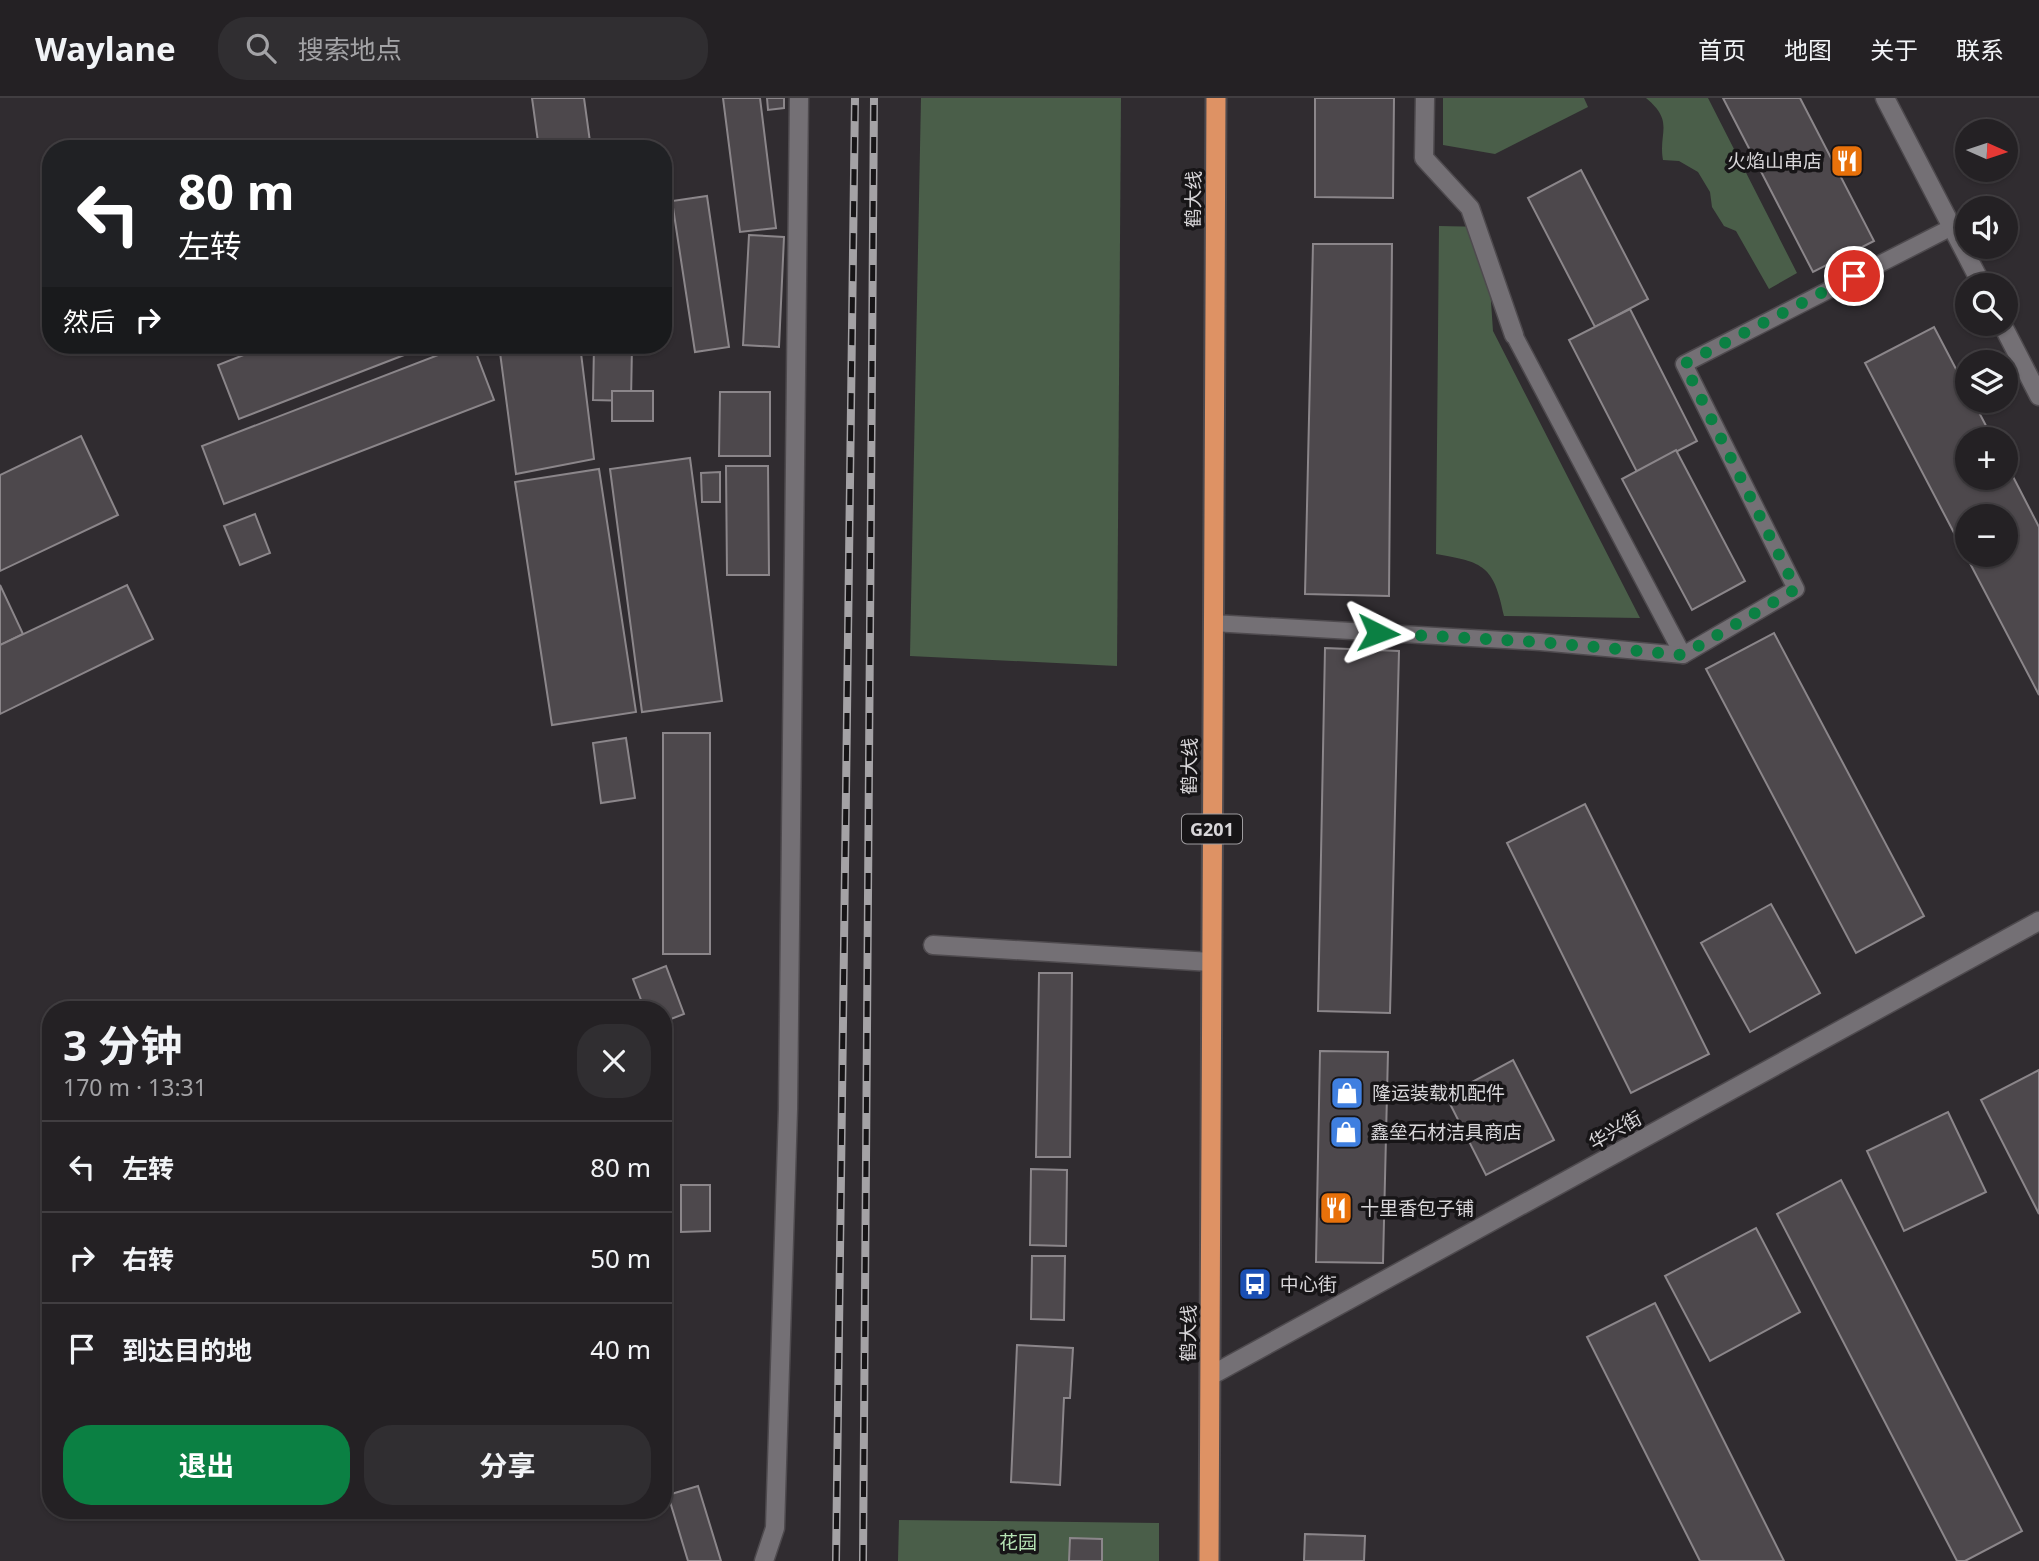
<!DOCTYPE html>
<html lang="zh">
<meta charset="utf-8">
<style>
body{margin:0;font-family:"Noto Sans","Noto Sans SC",sans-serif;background:#302e31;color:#f1f3f6;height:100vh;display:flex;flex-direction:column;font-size:26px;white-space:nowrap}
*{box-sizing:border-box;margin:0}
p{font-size:23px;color:#a3a3a6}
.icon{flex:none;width:38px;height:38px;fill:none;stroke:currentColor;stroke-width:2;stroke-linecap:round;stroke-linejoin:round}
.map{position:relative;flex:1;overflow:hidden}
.drawer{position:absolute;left:42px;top:903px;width:630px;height:518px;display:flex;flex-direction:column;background:#242124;border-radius:28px;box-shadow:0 2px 5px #0004,0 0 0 2px #413e41}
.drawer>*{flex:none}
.banner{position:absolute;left:42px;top:42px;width:630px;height:214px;border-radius:28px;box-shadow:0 2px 5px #0004,0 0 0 2px #413e41;background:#202124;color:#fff;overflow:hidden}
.needle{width:46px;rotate:93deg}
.tools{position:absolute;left:1955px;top:21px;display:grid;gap:14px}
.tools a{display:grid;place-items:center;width:63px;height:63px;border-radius:50%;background:#242124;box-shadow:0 2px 5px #0004,0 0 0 2px #413e41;font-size:35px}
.pin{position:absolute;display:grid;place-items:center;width:60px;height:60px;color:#fff;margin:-30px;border:4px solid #fff;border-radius:50%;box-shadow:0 2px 7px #0007}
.me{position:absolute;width:77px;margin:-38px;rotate:93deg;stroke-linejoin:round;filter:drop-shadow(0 0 5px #0008)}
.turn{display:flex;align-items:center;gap:24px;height:147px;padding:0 21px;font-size:32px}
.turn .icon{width:91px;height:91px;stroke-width:2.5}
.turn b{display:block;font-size:49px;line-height:60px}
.then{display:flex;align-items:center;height:66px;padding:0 21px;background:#0003;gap:14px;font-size:26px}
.round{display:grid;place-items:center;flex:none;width:74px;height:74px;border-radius:28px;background:#302e31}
.head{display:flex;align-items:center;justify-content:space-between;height:119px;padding:0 21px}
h1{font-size:42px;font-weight:700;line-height:52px}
.button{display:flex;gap:14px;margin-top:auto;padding:14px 21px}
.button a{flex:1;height:80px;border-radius:28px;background:#0b8043;color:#fff;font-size:28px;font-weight:700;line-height:80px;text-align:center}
.button a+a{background:#302e31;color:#f1f3f6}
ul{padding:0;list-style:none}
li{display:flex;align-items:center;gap:21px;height:91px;padding:0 21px;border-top:2px solid #413e41}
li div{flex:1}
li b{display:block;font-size:26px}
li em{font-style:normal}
header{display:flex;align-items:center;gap:42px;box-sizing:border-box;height:98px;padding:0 35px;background:#242124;border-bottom:2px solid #413e41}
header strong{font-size:33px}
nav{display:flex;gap:38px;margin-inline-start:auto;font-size:24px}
.search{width:490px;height:63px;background:#302e31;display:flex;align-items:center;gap:18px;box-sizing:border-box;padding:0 24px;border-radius:28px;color:#a3a3a6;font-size:26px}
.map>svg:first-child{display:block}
.green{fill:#4a5e49}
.building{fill:#4d484c;stroke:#8b868a;stroke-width:2;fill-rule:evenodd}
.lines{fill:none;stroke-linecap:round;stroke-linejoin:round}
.service-casing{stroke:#4e4a4e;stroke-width:19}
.minor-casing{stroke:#4e4a4e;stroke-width:21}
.tertiary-casing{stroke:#4e4a4e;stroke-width:21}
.trunk-casing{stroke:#4e4a4e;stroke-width:23}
.service{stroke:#747075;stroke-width:16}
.minor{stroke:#747075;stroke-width:18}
.tertiary{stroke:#747075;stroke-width:18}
.trunk{stroke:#de9264;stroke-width:19}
.rail-casing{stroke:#a4a2a5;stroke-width:8}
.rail{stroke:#171517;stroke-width:5;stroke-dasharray:16;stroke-linecap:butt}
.route{stroke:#0b8043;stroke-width:12;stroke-dasharray:0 21.6}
.labels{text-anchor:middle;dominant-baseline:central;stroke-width:7;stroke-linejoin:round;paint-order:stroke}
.shield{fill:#171517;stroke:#9e9c9f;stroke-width:2}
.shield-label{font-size:18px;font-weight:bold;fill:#d8d6d9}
.poi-label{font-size:19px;fill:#d8d6d9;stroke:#171517;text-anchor:start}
.street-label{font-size:19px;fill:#d8d6d9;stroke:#171517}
.park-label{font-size:19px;fill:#b6e3b5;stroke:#171517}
</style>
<header>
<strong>Waylane</strong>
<div class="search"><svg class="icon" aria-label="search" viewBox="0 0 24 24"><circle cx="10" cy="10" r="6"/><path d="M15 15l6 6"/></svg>搜索地点</div>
<nav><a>首页</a><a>地图</a><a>关于</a><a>联系</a></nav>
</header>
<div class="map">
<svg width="2039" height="1463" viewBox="0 0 2039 1463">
<rect width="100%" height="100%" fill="#302c30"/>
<!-- green -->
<g class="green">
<polygon points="921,0 1121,0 1117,568 910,558"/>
<polygon points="1443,0 1584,0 1588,9 1495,56 1443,47"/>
<path d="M1646 0H1708L1797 175 1769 191 1736 133 1724 128 1712 109 1710 94 1698 74 1679 63 1663 62C1658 34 1675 24 1646 0Z"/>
<path d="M1439 128 1486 129 1493 233 1640 520 1504 518C1494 468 1484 464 1436 456Z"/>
<polygon points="899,1422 1159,1425 1159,1463 898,1463"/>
</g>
<!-- building -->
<g class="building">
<polygon points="532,0 584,0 591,51 539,51"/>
<polygon points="723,0 760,0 776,130 740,134"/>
<polygon points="767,0 784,0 784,10 768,12"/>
<polygon points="1315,0 1394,0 1393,100 1315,99"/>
<polygon points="1723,0 1800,0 1874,143 1813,174"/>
<polygon points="1581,72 1648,201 1595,229 1528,100"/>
<polygon points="707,98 729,249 695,254 672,103"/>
<polygon points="749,137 784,139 779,249 743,247"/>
<polygon points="1313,146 1392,146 1389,498 1305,496"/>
<polygon points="1630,211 1697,343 1637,374 1569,242"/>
<path d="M1934 229 1967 292V303H1973L1993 341H1967V380H2006V365L2039 429V597L1865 265ZM1967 418H2006V457H1967Z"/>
<polygon points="269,247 430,247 239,321 218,267"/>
<polygon points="464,247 473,247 494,302 224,406 202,348"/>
<polygon points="499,247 580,247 594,361 516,376"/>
<polygon points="594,247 632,247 631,303 593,302"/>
<rect x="612" y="293" width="41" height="30"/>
<polygon points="720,294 770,294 770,358 719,358"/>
<polygon points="81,338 118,417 0,473 0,377"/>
<polygon points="1676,352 1745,483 1692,512 1622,381"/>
<polygon points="690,360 722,603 642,614 610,371"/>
<polygon points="726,368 768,368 769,477 727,477"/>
<polygon points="599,371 636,614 552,627 515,384"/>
<polygon points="720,374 720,404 702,404 701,375"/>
<polygon points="255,416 270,455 240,467 224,428"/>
<polygon points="0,487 23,536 0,547"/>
<polygon points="127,487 153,541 0,616 0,547"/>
<polygon points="1774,535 1924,818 1856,855 1706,571"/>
<polygon points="1325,550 1399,553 1390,915 1318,913"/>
<rect x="663" y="635" width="47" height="221"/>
<polygon points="626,640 635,700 601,705 593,645"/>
<polygon points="1585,706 1709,956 1631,995 1507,745"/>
<polygon points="1771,806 1820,895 1750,934 1701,845"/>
<polygon points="666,868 684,916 663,924 663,912 645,912 633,881"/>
<polygon points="1039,875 1072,875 1070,1059 1036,1059"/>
<polygon points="1320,953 1388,954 1383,1165 1316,1164"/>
<polygon points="1513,962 1554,1042 1486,1077 1446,998"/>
<polygon points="2039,972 2039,1116 1981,1002"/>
<polygon points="1948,1014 1986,1094 1904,1133 1867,1053"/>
<polygon points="1031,1071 1067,1072 1066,1148 1030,1147"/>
<polygon points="1841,1082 2022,1433 1965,1463 1957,1463 1777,1116"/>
<polygon points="681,1087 710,1087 710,1133 681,1134"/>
<polygon points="1756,1130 1800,1214 1710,1263 1665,1178"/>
<polygon points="1032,1158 1065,1158 1064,1222 1031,1221"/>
<polygon points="1655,1205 1784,1463 1700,1463 1587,1239"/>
<polygon points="1017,1247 1073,1250 1070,1300 1064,1300 1060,1387 1011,1384"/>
<polygon points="698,1388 721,1463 688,1463 668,1397"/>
<polygon points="1305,1436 1365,1438 1364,1463 1304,1463"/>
<polygon points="1070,1440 1102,1441 1102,1463 1069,1463"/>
</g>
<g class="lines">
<defs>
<g id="service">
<polyline points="1514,237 1683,557"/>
<polyline points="1213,525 1540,544 1683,557 1796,491 1684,266 1952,129"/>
</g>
<g id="minor">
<polyline points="1425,0 1424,60 1470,110 1514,237"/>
<polyline points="933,847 1211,864"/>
<polyline points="1210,1278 2039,823"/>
<polyline points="764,1463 775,1430 788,1011 799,0"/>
</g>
<g id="tertiary">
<polyline points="1885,0 1982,187"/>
<polyline points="2002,226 2039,298"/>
</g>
<polyline id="trunk" points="1209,1463 1216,0"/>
</defs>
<!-- service casing -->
<use href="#service" class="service-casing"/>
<!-- minor casing -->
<use href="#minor" class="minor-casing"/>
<!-- tertiary casing -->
<use href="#tertiary" class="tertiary-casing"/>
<!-- trunk casing -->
<use href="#trunk" class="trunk-casing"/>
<!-- service -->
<use href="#service" class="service"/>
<!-- minor -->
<use href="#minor" class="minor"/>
<!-- tertiary -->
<use href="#tertiary" class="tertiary"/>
<!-- trunk -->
<use href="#trunk" class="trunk"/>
<defs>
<g id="rail">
<polyline points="836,1463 855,0"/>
<polyline points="863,1463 874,0"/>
</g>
</defs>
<!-- rail casing -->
<use href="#rail" class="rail-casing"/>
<!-- rail -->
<use href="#rail" class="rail"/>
</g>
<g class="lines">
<!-- route -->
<polyline class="route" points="1378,535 1540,544 1683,557 1796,491 1684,266 1854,178"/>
</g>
<!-- icons -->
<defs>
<symbol id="restaurant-square" viewBox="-11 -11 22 22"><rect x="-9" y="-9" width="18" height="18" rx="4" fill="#e8710a" stroke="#171517"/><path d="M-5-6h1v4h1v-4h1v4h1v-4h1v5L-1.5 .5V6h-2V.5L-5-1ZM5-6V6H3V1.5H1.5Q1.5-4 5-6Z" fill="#fff"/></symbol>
<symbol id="shop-square" viewBox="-11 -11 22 22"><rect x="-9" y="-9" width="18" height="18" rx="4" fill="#3f7fe0" stroke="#171517"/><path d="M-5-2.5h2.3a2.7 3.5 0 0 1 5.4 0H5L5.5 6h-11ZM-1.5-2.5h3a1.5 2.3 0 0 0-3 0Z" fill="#fff"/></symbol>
<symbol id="bus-square" viewBox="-11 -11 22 22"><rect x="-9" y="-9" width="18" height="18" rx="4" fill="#1a4fb4" stroke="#171517"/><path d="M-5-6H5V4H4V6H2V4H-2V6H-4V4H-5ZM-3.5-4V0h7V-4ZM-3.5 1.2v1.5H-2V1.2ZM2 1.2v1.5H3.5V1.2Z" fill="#fff"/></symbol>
</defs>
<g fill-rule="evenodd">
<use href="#restaurant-square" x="1828" y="44" width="38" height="38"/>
<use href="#shop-square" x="1328" y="976" width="38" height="38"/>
<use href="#shop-square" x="1327" y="1015" width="38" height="38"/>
<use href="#restaurant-square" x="1317" y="1091" width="38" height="38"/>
<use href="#bus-square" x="1236" y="1167" width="38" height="38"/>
</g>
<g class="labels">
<!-- shield labels -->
<rect class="shield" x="1182" y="716.5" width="60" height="29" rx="5"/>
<g class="shield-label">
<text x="1212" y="731">G201</text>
</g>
<!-- poi labels -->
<g class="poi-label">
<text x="1822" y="63" text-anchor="end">火焰山串店</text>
<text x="1372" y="995">隆运装载机配件</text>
<text x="1370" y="1034">鑫垒石材洁具商店</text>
<text x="1360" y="1110">十里香包子铺</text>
<text x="1280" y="1186">中心街</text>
</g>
<!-- street labels -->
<g class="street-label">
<text transform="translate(1193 101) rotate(-90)">鹤大线</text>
<text transform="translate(1189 668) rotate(-90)">鹤大线</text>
<text transform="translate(1615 1032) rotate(-29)">华兴街</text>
<text transform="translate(1188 1235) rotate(-90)">鹤大线</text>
</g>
<!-- park labels -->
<g class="park-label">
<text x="1018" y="1444">花园</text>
</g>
</g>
</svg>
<div class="tools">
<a><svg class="needle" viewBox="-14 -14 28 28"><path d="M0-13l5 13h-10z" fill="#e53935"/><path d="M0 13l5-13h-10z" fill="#a3a3a6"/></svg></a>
<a><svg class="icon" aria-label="sound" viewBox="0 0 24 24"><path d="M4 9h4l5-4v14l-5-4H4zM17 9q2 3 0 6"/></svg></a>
<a><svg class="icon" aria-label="search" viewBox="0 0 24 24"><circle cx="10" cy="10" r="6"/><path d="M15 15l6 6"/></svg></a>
<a><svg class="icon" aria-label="layers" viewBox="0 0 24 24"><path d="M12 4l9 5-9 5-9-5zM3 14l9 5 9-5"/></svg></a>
<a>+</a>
<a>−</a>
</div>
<div class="pin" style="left:1854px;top:178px;background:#d93025"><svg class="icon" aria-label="arrive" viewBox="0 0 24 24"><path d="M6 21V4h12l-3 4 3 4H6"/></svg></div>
<svg class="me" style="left:1378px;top:535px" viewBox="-20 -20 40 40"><path d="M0-17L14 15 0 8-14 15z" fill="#0b8043" stroke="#fff" stroke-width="4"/></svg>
<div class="banner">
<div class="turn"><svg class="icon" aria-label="left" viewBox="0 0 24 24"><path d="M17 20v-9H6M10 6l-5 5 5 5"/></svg><div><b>80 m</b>左转</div></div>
<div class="then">然后<svg class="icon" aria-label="right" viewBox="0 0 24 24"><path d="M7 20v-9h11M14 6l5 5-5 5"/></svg></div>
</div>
<section class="drawer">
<div class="head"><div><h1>3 分钟</h1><p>170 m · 13:31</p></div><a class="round"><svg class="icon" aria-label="close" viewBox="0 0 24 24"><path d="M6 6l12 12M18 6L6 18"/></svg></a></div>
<ul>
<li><svg class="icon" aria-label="left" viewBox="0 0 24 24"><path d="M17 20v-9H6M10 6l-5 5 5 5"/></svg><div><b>左转</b></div><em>80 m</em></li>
<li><svg class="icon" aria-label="right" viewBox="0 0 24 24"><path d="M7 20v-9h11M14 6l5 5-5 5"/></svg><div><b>右转</b></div><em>50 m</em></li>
<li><svg class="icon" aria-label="arrive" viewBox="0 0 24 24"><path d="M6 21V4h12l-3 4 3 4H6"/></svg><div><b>到达目的地</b></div><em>40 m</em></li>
</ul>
<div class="button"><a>退出</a><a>分享</a></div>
</section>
</div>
